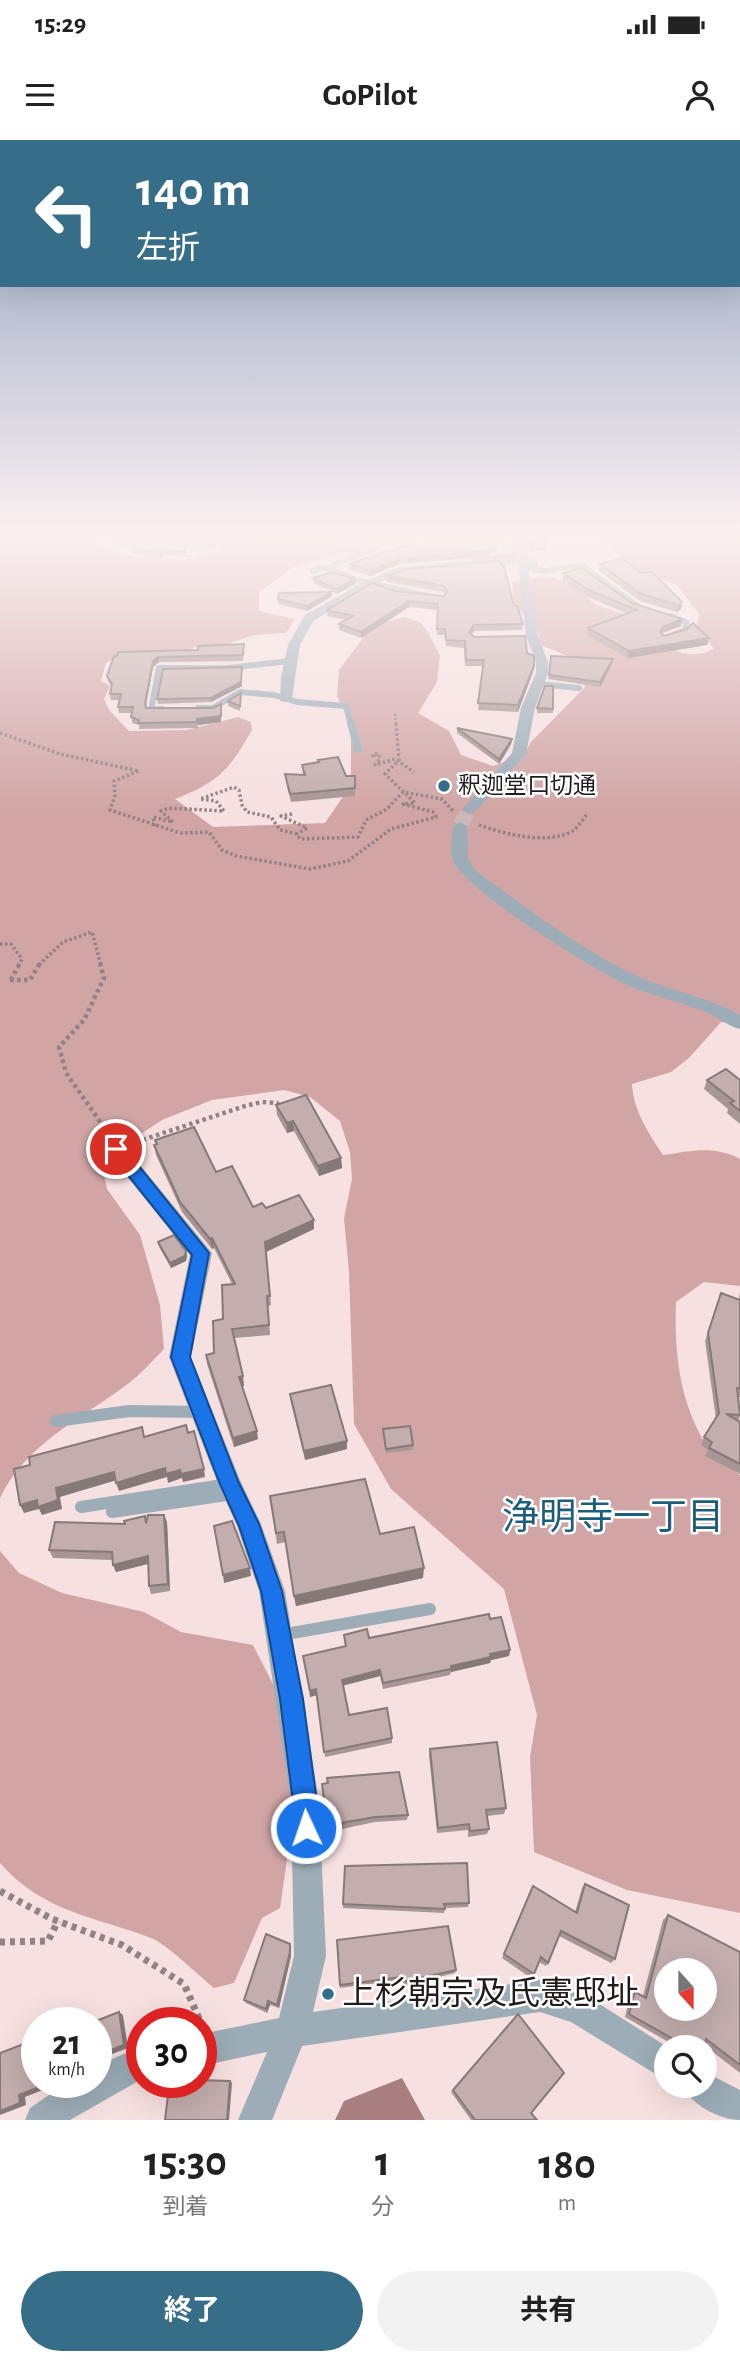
<!DOCTYPE html>
<html lang="ja">
<meta charset="utf-8">
<style>
body{margin:0;font-family:"Alegreya Sans","Noto Sans JP",sans-serif;background:#f2f2f2;color:#222;height:100vh;display:flex;flex-direction:column;font-size:26px;white-space:nowrap}
*{box-sizing:border-box;margin:0}
p{font-size:23px;color:#767676}
.icon{flex:none;width:38px;height:38px;fill:none;stroke:currentColor;stroke-width:2;stroke-linecap:round;stroke-linejoin:round}
.map{position:relative;height:1980px;overflow:hidden}
.drawer{display:flex;flex-direction:column;background:#fff;flex:1}
.drawer>*{flex:none}
.banner{position:absolute;left:0px;top:0px;width:740px;height:147px;box-shadow:0 7px 28px #0002;background:#366d88;color:#fff;overflow:hidden}
.needle{width:46px;rotate:159deg}
.controls{position:absolute;left:654px;top:1818px;display:grid;gap:14px}
.controls a{display:grid;place-items:center;width:63px;height:63px;border-radius:50%;background:#fff;box-shadow:0 7px 28px #0002;font-size:35px}
.speed{position:absolute;left:21px;top:1867px;display:flex;gap:14px;font-size:35px;font-weight:700;text-align:center}
.speed>*{display:grid;place-content:center;width:91px;height:91px;border-radius:50%;background:#fff;box-shadow:0 7px 28px #0002;line-height:1}
.speed small{font-size:18px;font-weight:400}
.speed .limit{border:10px solid #d22;background:#fff;color:#111}
.pin{position:absolute;display:grid;place-items:center;width:60px;height:60px;color:#fff;margin:-30px;border:4px solid #fff;border-radius:50%;box-shadow:0 2px 7px #0007}
.me{position:absolute;width:77px;margin:-38px;rotate:357deg;stroke-linejoin:round;filter:drop-shadow(0 0 5px #0008)}
.turn{display:flex;align-items:center;gap:24px;height:147px;padding:0 21px;font-size:32px}
.turn .icon{width:91px;height:91px;stroke-width:2.5}
.turn b{display:block;font-size:49px;line-height:60px}
.eta{display:flex;justify-content:space-evenly;align-items:center;height:119px;text-align:center}
.eta b{font-size:42px;font-weight:700;line-height:49px}
.button{display:flex;gap:14px;margin-top:auto;padding:14px 21px}
.button a{flex:1;height:80px;border-radius:42px;background:#366d88;color:#fff;font-size:28px;font-weight:700;line-height:80px;text-align:center}
.button a+a{background:#f2f2f2;color:#222}
.status{display:flex;justify-content:space-between;align-items:center;height:49px;padding:0 35px;background:#fff;direction:ltr}
.status svg{height:19px;fill:currentColor}
header{display:flex;justify-content:space-between;align-items:center;height:91px;padding:0 21px;background:#fff;font-size:32px;font-weight:700}
.map>svg:first-child{display:block}
.forest{fill:#d1a5a6}
.water{fill:#a97e80}
.lines{fill:none;stroke-linecap:round;stroke-linejoin:round}
.stream{stroke:#a97e80;stroke-width:4.5}
.minor-tunnel{stroke:#ccb8b9;stroke-width:15;stroke-dasharray:15 8;stroke-linecap:butt}
.path-far3{stroke:#928283;stroke-width:2.5;stroke-dasharray:2 2;stroke-linecap:butt}
.path-far2{stroke:#928283;stroke-width:3.5;stroke-dasharray:2.5 2.5;stroke-linecap:butt}
.path-far1{stroke:#928283;stroke-width:4.5;stroke-dasharray:3.5 3.5;stroke-linecap:butt}
.path{stroke:#928283;stroke-width:7;stroke-dasharray:5 5;stroke-linecap:butt}
.service-far2{stroke:#9cadb7;stroke-width:6}
.service-far1{stroke:#9cadb7;stroke-width:8}
.service{stroke:#9cadb7;stroke-width:12}
.minor{fill:#9cadb7;fill-rule:evenodd}
.wall{fill:#a89595}
.shaded-wall{fill:#887979}
.building{fill:#c3adad;stroke:#887979;stroke-width:2;fill-rule:evenodd}
.route{fill:#1a73e8;stroke:#114b97;stroke-width:2}
.poi-dot{fill:#366d88;stroke:#fff;stroke-width:2.5}
.labels{text-anchor:middle;dominant-baseline:central;stroke-width:5;stroke-linejoin:round;paint-order:stroke}
.far-poi-label{font-size:23px;fill:#221a1b;stroke:#fff;text-anchor:start}
.near-poi-label{font-size:33px;fill:#221a1b;stroke:#fff;text-anchor:start}
.near-neighbourhood-label{font-size:37px;fill:#1b5d7b;stroke:#fff}
</style>
<div class="status"><b>15:29</b><svg viewBox="0 0 49 12"><path d="M0 12V9h3v3zM5 12V6h3v6zM10 12V3h3v9zM15 12V0h3v12zM26 1h20v11H26zM47 4h2v5h-2z"/></svg></div>
<header><svg class="icon" aria-label="menu" viewBox="0 0 24 24"><path d="M4 6h16M4 12h16M4 18h16"/></svg>GoPilot<svg class="icon" aria-label="person" viewBox="0 0 24 24"><circle cx="12" cy="8" r="4"/><path d="M4 21q1-7 8-7t8 7"/></svg></header>
<div class="map">
<svg width="740" height="1980" viewBox="0 0 740 1980">
<rect width="100%" height="100%" fill="#f7e0e0"/>
<!-- forest -->
<g class="forest">
<path d="M0 394H96L97 403 128 416 192 419 222 408 220 394H421L412 402 367 406 294 427 259 452V471L295 479 286 493 254 495 224 505 197 506 187 511 124 513 106 523 101 541 110 546 104 559 109 570 129 591 187 590 238 577 251 582 252 590C229 630 219 642 175 659L213 687 325 683 351 645V585L337 556 339 530 372 486 405 477 421 483 428 492 440 516 437 542 418 573 449 591 461 615 493 626 524 615 531 602 585 547 580 521 541 505 536 485 514 465 512 442C534 436 560 434 579 449 585 454 589 460 595 464 604 469 616 470 625 475 653 494 678 527 714 509L697 489 699 474 677 445 638 431 596 394H740V884L721 882 689 918 671 932 632 944C634 972 648 992 663 1015 692 1011 714 1005 740 1019V1146L704 1142 676 1162C674 1215 680 1266 710 1311 716 1320 731 1328 740 1335V1773L627 1750 534 1712 530 1617 537 1575 504 1449 391 1349 354 1284 349 1132 344 1078 352 1039 350 1012 340 981 310 957 284 950 212 960 162 980 112 1013 103 1029 107 1049 140 1095 160 1165 164 1209C153 1220 142 1233 129 1243 83 1278 26 1303 0 1358Z"/>
<path d="M0 1411 19 1433 62 1453 144 1472 181 1492 253 1505 284 1566 294 1672 280 1768 262 1778 234 1843 214 1848C199 1836 168 1805 151 1798 94 1776 44 1773 0 1723Z"/>
</g>
<!-- water -->
<polygon class="water" points="402,1938 425,1980 335,1980 344,1961"/>
<g class="lines">
<!-- stream -->
<polyline class="stream" points="470,426 475,419 513,415 518,409 517,403"/>
<!-- minor-tunnel -->
<polyline class="minor-tunnel" points="460,686 469,670"/>
<!-- path-far3 -->
<polyline class="path-far3" points="395,574 396,585"/>
<!-- path-far2 -->
<g class="path-far2">
<polyline points="0,593 60,614 139,631 114,641 115,656 110,670 180,693 209,692 222,710 237,716 310,729 348,721 391,689 436,677 433,672 403,664 415,663 385,634 399,620 396,583"/>
<polyline points="373,617 373,614 379,614 380,619 375,625 395,619 414,632"/>
<polyline points="292,674 281,676 307,688 297,694"/>
<path d="M479 685C505 694 542 704 569 693 576 691 583 679 588 673"/>
<polyline points="155,686 153,677 173,682 161,671 169,668 224,671 216,661 200,659 234,647 239,650 242,665 247,672 271,677 280,690 297,694 300,699 358,697 366,680 387,669 403,652 442,659 453,671"/>
<polyline points="0,804 11,804 22,819 19,825"/>
<polyline points="39,825 63,802 92,792 101,825"/>
</g>
<!-- path-far1 -->
<g class="path-far1">
<polyline points="100,823 104,838 84,880 59,907 66,933 101,983 106,996"/>
<polyline points="10,840 30,840 40,823"/>
<polyline points="11,840 20,823"/>
<polyline points="136,1002 245,966 262,962 277,963 280,967"/>
</g>
<!-- path -->
<g class="path">
<polyline points="0,1751 52,1779 122,1805 184,1844 201,1883"/>
<polyline points="0,1802 48,1801 58,1781"/>
</g>
<!-- service-far2 -->
<g class="service-far2">
<polyline points="309,394 362,414"/>
<polyline points="492,396 522,396"/>
<polyline points="522,398 553,396"/>
<polyline points="327,428 377,407"/>
<polyline points="313,431 323,427 356,440 427,456"/>
<polyline points="671,476 687,483 684,491 674,494"/>
<polyline points="537,544 579,548"/>
<polyline points="198,568 213,568 240,552 274,555 297,562 346,566 351,585"/>
<polyline points="162,569 151,570 159,528 228,528 290,521"/>
</g>
<!-- service-far1 -->
<polyline class="service-far1" points="351,583 358,609"/>
<!-- service -->
<g class="service">
<polyline points="56,1281 129,1271 201,1272"/>
<polyline points="81,1367 229,1344"/>
<polyline points="112,1372 233,1354"/>
<polyline points="280,1495 430,1469"/>
</g>
<!-- minor -->
<g class="minor">
<polygon points="516,394 526,394 528,419 536,420 538,426 545,428 582,422 642,466 632,468 576,428 545,434 529,431 538,496 548,522 548,533 535,568 526,614 474,673 469,674 462,670 512,613 521,568 536,533 536,522 526,496 518,423 405,432 373,445 313,481 300,505 292,558 285,562 280,561 281,537 288,505 305,475 365,441 399,427 517,416"/>
<path d="M460 682 467 686 468 719 476 731C527 768 579 809 637 836 668 850 702 856 733 871L740 875V889C728 886 718 877 706 872 680 861 651 856 625 844 594 829 460 748 452 718 450 709 452 696 453 686Z"/>
<polygon points="116,1002 123,1004 212,1113 191,1217 240,1340 261,1384 285,1451 319,1662 326,1816 313,1872 540,1840 590,1858 669,1908 667,1908 667,1941 571,1882 540,1872 302,1906 272,1980 238,1980 267,1912 201,1926 201,1894 279,1878 294,1816 291,1662 259,1451 237,1386 218,1344 169,1217 190,1115 109,1014 106,1009 109,1004"/>
<polygon points="142,1906 142,1939 70,1980 25,1980 30,1968 68,1942 96,1942 96,1926"/>
<path d="M705 1932 740 1950V1980C720 1980 691 1965 683 1946H705Z"/>
</g>
</g>
<!-- wall -->
<g class="wall">
<polygon points="110,394 224,394 214,409 187,409 185,417 165,414 161,418 131,413 130,409 121,407 120,403 108,400 108,396"/>
<polygon points="459,394 490,394 497,406 497,412 490,412 490,416 399,424 370,436 350,430 350,424 459,398"/>
<polygon points="548,394 545,411 530,411 530,395"/>
<polygon points="600,424 641,433 682,462 681,469 677,472 640,461 599,431"/>
<polygon points="406,429 514,466 523,484 522,490 474,491 472,494 474,497 527,513 533,532 518,572 478,570 484,526 465,526 464,508 446,506 445,495 437,495 437,470 409,467 361,498 339,490 339,484 346,480 327,476 327,470 395,451 444,456 445,454 443,452 387,442 387,436"/>
<polygon points="563,433 681,486 661,493 664,496 709,498 707,505 628,518 587,496 588,488 628,474 588,457 563,440"/>
<polygon points="313,438 355,444 337,454 314,443"/>
<polygon points="332,456 307,471 278,464 278,459"/>
<polygon points="244,504 243,521 159,522 153,527 146,567 146,568 221,582 198,585 198,588 139,589 139,585 132,583 132,573 119,573 118,567 120,560 111,560 110,554 112,548 108,541 107,536 114,516 198,510"/>
<polygon points="551,516 612,524 600,547 548,539"/>
<polygon points="242,527 242,546 211,562 158,564 157,559"/>
<polygon points="241,553 240,571 228,566 228,561"/>
<polygon points="537,568 553,569 553,573 537,573"/>
<polygon points="457,588 512,599 511,604 499,624 457,593"/>
<polygon points="318,620 346,636 355,636 355,656 291,662 286,642 285,634 303,635 302,625 318,622"/>
<polygon points="707,940 740,940 740,984 727,973 728,969 704,949"/>
<polygon points="276,965 341,1018 342,1028 319,1036 294,991 287,993 277,975"/>
<polygon points="155,1000 216,1032 253,1067 266,1068 314,1080 314,1089 266,1112 271,1165 268,1166 270,1195 234,1198 244,1246 242,1246 258,1299 234,1307 207,1224 206,1215 214,1213 232,1144 214,1108 212,1109 182,1072 156,1015 154,1005 156,1005"/>
<polygon points="158,1102 186,1111 187,1116 186,1121 171,1128 159,1107"/>
<polygon points="740,1153 740,1257 738,1257 740,1276 738,1281 740,1282 740,1334 705,1316 708,1310 701,1305 704,1297 716,1279 705,1201 718,1162 739,1160 739,1156"/>
<polygon points="290,1254 347,1309 305,1320 291,1263"/>
<polygon points="383,1289 413,1305 413,1310 386,1313"/>
<polygon points="270,1356 380,1394 423,1438 296,1466 285,1402 277,1404"/>
<polygon points="164,1375 167,1382 170,1451 151,1454 149,1446 148,1424 116,1432 112,1420 53,1418 49,1410 125,1384 145,1376 146,1381"/>
<polygon points="490,1479 510,1510 509,1516 491,1520 490,1523 451,1532 450,1535 383,1549 380,1536 343,1545 349,1575 392,1598 392,1603 325,1617 317,1555 310,1557 303,1516 345,1506 344,1495 369,1498"/>
<polygon points="430,1609 506,1668 504,1674 487,1676 489,1689 487,1694 468,1697 468,1690 437,1693 429,1615"/>
<polygon points="322,1644 408,1675 407,1680 375,1682 337,1690 330,1710"/>
<polygon points="585,1744 615,1819 611,1823 559,1796 548,1823 546,1826 539,1822 531,1838 502,1818 533,1746 575,1772 582,1748"/>
<polygon points="469,1763 468,1767 445,1768 444,1773 343,1768 343,1764"/>
<polygon points="668,1775 740,1812 740,1933 705,1906 705,1908 679,1908 625,1877 630,1855 635,1852 643,1856 663,1780"/>
<polygon points="337,1800 456,1830 455,1833 402,1846 401,1840 340,1848"/>
<polygon points="290,1804 291,1816 279,1868 270,1865 267,1873 246,1863 244,1860"/>
<polygon points="453,1950 531,1973 537,1980 471,1980 451,1952"/>
</g>
<!-- shaded-wall -->
<g class="shaded-wall">
<polygon points="220,394 224,394 214,409 213,404"/>
<polygon points="491,410 490,416 399,424 370,436 370,431 399,419"/>
<polygon points="355,439 355,444 337,454 337,449"/>
<polygon points="332,452 332,456 307,471 307,466"/>
<polygon points="409,461 409,467 361,498 361,492"/>
<polygon points="682,462 681,469 677,472 678,465"/>
<polygon points="682,479 681,486 660,494 658,499 662,487"/>
<polygon points="474,485 474,491 468,498 469,492"/>
<polygon points="709,498 707,505 628,518 629,511"/>
<polygon points="158,517 159,522 153,527 145,569 145,563 153,521"/>
<polygon points="613,519 612,524 600,547 600,542"/>
<polygon points="534,526 533,532 518,572 518,565"/>
<polygon points="242,527 242,546 211,562 211,558"/>
<polygon points="221,564 221,582 198,585 197,579"/>
<polygon points="512,599 511,604 499,624 499,619"/>
<polygon points="293,981 294,991 287,993 287,983"/>
<polygon points="341,1018 342,1028 319,1036 318,1026"/>
<polygon points="314,1080 314,1089 266,1112 271,1165 265,1102"/>
<polygon points="212,1098 214,1108 212,1109 210,1099"/>
<polygon points="186,1111 187,1116 186,1121 171,1128 170,1123"/>
<polygon points="243,1236 244,1246 240,1246 239,1237"/>
<polygon points="257,1291 258,1299 234,1307 233,1298"/>
<polygon points="347,1301 347,1309 305,1320 304,1311"/>
<polygon points="165,1328 180,1330 204,1329 205,1337 183,1342 182,1338 168,1343 167,1337 119,1351 116,1343"/>
<polygon points="114,1332 117,1340 60,1357 62,1369 42,1375 39,1369 24,1373 20,1365 37,1360 56,1348"/>
<polygon points="164,1375 167,1382 170,1451 168,1444"/>
<polygon points="148,1416 151,1423 116,1432 113,1425"/>
<polygon points="250,1428 251,1436 224,1443 223,1435"/>
<polygon points="424,1428 423,1438 296,1466 294,1456"/>
<polygon points="510,1510 509,1516 491,1520 490,1523 451,1532 451,1526 490,1514"/>
<polygon points="380,1530 380,1536 342,1546 342,1540"/>
<polygon points="316,1549 317,1555 310,1557 310,1551"/>
<polygon points="336,1684 337,1690 330,1710 330,1704"/>
<polygon points="290,1804 291,1816 279,1868 277,1865"/>
<polygon points="268,1861 270,1865 267,1873 266,1869"/>
<polygon points="119,1872 123,1875 128,1908 96,1920 96,1916"/>
<polygon points="81,1874 85,1877 86,1883 82,1883"/>
<polygon points="230,1941 232,1943 229,1980 227,1980"/>
<polygon points="52,1942 63,1942 25,1957 26,1965 0,1975 0,1971 19,1955"/>
</g>
<!-- building -->
<g class="building">
<polygon points="110,394 220,394 213,404 186,404 185,412 164,410 161,414 130,408 135,405 120,402 124,399 108,396"/>
<polygon points="460,394 490,394 495,396 497,406 487,406 491,410 399,419 370,431 350,424 384,412 431,401 461,398"/>
<polygon points="548,394 546,402 531,403 530,395"/>
<polygon points="623,418 641,433 652,432 682,462 678,465 641,454 600,424"/>
<polygon points="499,421 504,427 514,466 517,466 523,484 474,485 469,492 474,497 525,496 527,513 534,516 534,526 518,565 478,563 484,520 466,520 465,501 446,500 445,489 437,489 438,464 409,461 361,492 339,484 353,476 327,470 372,443 395,451 444,456 448,451 444,446 387,436 406,429"/>
<polygon points="582,428 632,463 682,479 662,487 660,492 664,496 687,489 693,483 709,498 629,511 588,488 637,470 589,450 563,433"/>
<polygon points="332,432 355,439 337,449 313,438"/>
<polygon points="332,452 307,466 278,459 279,453"/>
<polygon points="244,504 243,515 158,517 153,521 145,563 146,568 213,568 221,564 221,576 197,579 197,582 138,583 139,580 131,577 133,567 118,567 121,554 110,554 112,544 107,536 114,516 117,516 118,512 198,510 198,506"/>
<polygon points="551,516 613,519 600,542 549,535"/>
<polygon points="242,527 241,542 211,558 157,559 163,529"/>
<polygon points="545,546 553,546 553,569 537,568"/>
<polygon points="241,553 240,566 228,561"/>
<polygon points="457,588 512,599 499,619"/>
<polygon points="338,617 346,636 355,636 355,648 290,654 285,634 305,635 302,625 319,622 318,620"/>
<polygon points="726,929 740,940 740,971 730,963 734,961 707,940"/>
<polygon points="306,955 341,1018 318,1026 293,981 287,983 276,965"/>
<polygon points="194,987 216,1032 232,1026 253,1067 262,1063 266,1068 299,1055 314,1080 265,1102 270,1156 267,1156 269,1185 232,1189 243,1236 239,1237 257,1291 233,1298 206,1215 214,1213 213,1181 223,1179 222,1145 235,1144 212,1098 210,1099 180,1062 154,1005 157,1004 155,1000"/>
<polygon points="174,1095 186,1111 185,1116 170,1123 158,1102"/>
<polygon points="721,1153 740,1160 740,1248 737,1248 740,1275 726,1274 740,1282 740,1324 709,1308 712,1302 704,1297 719,1273 708,1193"/>
<polygon points="331,1245 347,1301 304,1311 290,1254"/>
<polygon points="186,1285 188,1293 194,1291 204,1329 181,1334 180,1330 166,1334 165,1328 116,1343 114,1332 56,1348 58,1360 38,1367 37,1360 20,1365 14,1329 30,1325 29,1317 142,1287 144,1297"/>
<polygon points="410,1286 413,1305 386,1309 383,1289"/>
<polygon points="365,1339 380,1394 414,1387 424,1428 294,1456 284,1392 276,1393 270,1356"/>
<polygon points="148,1375 164,1375 168,1444 149,1446 148,1416 113,1425 112,1412 49,1410 55,1382 125,1384 124,1381 145,1376 146,1383"/>
<polygon points="232,1381 250,1428 223,1435 214,1386"/>
<polygon points="489,1474 490,1479 501,1477 510,1510 490,1514 491,1517 451,1526 451,1529 383,1543 380,1530 342,1540 349,1575 387,1568 392,1598 324,1612 316,1549 310,1551 303,1516 346,1506 344,1495 367,1489 369,1498"/>
<polygon points="497,1602 506,1668 486,1670 489,1689 470,1691 469,1684 438,1688 430,1609"/>
<polygon points="399,1632 408,1675 375,1677 336,1684 330,1704 322,1644 328,1643 327,1638"/>
<polygon points="467,1723 469,1763 444,1764 445,1769 343,1764 345,1726"/>
<polygon points="585,1744 629,1765 615,1819 561,1791 548,1823 541,1817 534,1834 504,1814 533,1746 577,1773"/>
<path d="M668 1775 740 1812V1925L706 1899 705 1908H689L629 1874 635 1852 646 1858ZM667 1830H705V1869H667Z"/>
<polygon points="448,1786 456,1830 402,1842 401,1837 340,1845 337,1800"/>
<polygon points="266,1794 290,1804 290,1812 277,1865 268,1861 266,1869 244,1860"/>
<polygon points="119,1872 124,1905 96,1916 96,1883 91,1883"/>
<polygon points="81,1874 82,1883 57,1883"/>
<polygon points="518,1874 564,1933 531,1973 537,1980 475,1980 453,1950"/>
<polygon points="37,1899 37,1942 52,1942 19,1955 20,1963 0,1971 0,1913"/>
<polygon points="201,1940 230,1941 227,1980 165,1980 168,1955 180,1955 181,1942 201,1942"/>
</g>
<!-- sky -->
<linearGradient id="sky" x2="0" y2="1"><stop stop-color="#8f9ebe"/><stop offset="0.59" stop-color="#fbf1f1"/><stop offset="1" stop-color="#fbf1f1" stop-opacity="0"/></linearGradient>
<rect width="740" height="671" fill="url(#sky)"/>
<!-- route -->
<polygon class="route" points="116,1003 122,1005 209,1113 190,1217 238,1341 259,1384 282,1451 303,1559 317,1662 318,1688 315,1696 306,1700 298,1696 294,1688 293,1662 280,1559 261,1451 239,1386 220,1344 171,1217 192,1115 110,1013 108,1009"/>
<!-- markers -->
<g class="poi-dot">
<circle cx="444" cy="646" r="7"/>
<circle cx="328" cy="1854" r="7"/>
</g>
<g class="labels">
<!-- far-poi labels -->
<g class="far-poi-label">
<text x="458" y="646">釈迦堂口切通</text>
</g>
<!-- near-poi labels -->
<g class="near-poi-label">
<text x="342" y="1854">上杉朝宗及氏憲邸址</text>
</g>
<!-- near-neighbourhood labels -->
<g class="near-neighbourhood-label">
<text x="613" y="1377">浄明寺一丁目</text>
</g>
</g>
</svg>
<div class="controls">
<a><svg class="needle" viewBox="-14 -14 28 28"><path d="M0-13l5 13h-10z" fill="#e53935"/><path d="M0 13l5-13h-10z" fill="#767676"/></svg></a>
<a><svg class="icon" aria-label="search" viewBox="0 0 24 24"><circle cx="10" cy="10" r="6"/><path d="M15 15l6 6"/></svg></a>
</div>
<div class="speed"><div>21<small>km/h</small></div><div class="limit">30</div></div>
<div class="pin" style="left:116px;top:1009px;background:#d93025"><svg class="icon" aria-label="arrive" viewBox="0 0 24 24"><path d="M6 21V4h12l-3 4 3 4H6"/></svg></div>
<svg class="me" style="left:306px;top:1688px" viewBox="-20 -20 40 40"><circle r="17" fill="#1a73e8" stroke="#fff" stroke-width="3"/><path d="M0-11L8 9 0 5-8 9z" fill="#fff"/></svg>
<div class="banner">
<div class="turn"><svg class="icon" aria-label="left" viewBox="0 0 24 24"><path d="M17 20v-9H6M10 6l-5 5 5 5"/></svg><div><b>140 m</b>左折</div></div>
</div>
</div>
<section class="drawer">
<div class="eta">
<div><b>15:30</b><p>到着</p></div>
<div><b>1</b><p>分</p></div>
<div><b>180</b><p>m</p></div>
</div>
<div class="button"><a>終了</a><a>共有</a></div>
</section>
